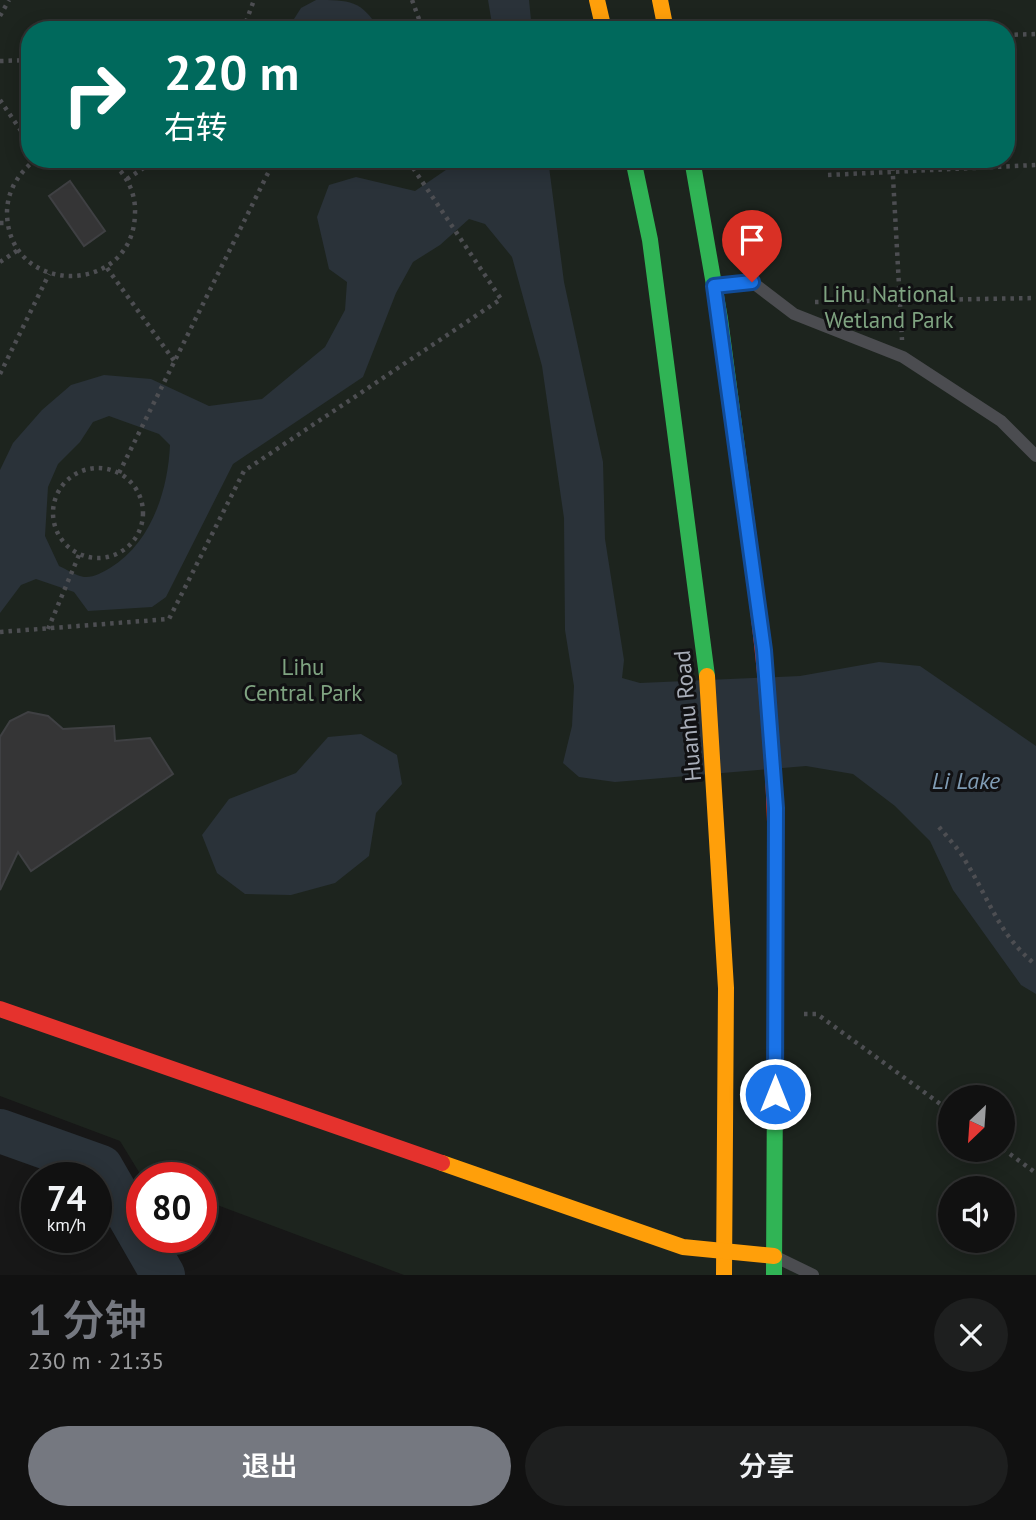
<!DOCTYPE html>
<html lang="zh">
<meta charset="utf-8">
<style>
body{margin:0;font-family:"PT Sans","Noto Sans SC",sans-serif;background:#1e1f1f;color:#f1f3f6;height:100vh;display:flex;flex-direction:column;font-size:26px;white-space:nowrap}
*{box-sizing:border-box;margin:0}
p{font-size:23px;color:#9c9d9f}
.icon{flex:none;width:38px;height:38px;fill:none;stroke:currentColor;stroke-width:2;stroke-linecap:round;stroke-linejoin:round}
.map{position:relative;height:1275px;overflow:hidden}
.side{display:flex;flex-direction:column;background:#111;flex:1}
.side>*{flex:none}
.guide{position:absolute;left:21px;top:21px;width:994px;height:147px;border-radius:28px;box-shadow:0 4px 18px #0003,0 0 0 2px #303131;background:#00695c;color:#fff;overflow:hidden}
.needle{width:46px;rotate:205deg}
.fabs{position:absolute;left:938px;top:1085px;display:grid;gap:14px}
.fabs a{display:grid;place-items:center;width:77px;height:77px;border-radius:50%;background:#111;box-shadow:0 4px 18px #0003,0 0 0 2px #303131;font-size:35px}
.speed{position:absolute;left:21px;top:1162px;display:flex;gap:14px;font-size:35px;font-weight:700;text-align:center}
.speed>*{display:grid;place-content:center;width:91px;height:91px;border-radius:50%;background:#111;box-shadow:0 4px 18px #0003,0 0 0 2px #303131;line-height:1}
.speed small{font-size:18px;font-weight:400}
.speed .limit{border:10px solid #d22;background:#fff;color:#111}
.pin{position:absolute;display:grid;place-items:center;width:60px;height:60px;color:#fff;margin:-72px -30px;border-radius:50% 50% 50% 0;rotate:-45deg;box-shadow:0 0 7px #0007}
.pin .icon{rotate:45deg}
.me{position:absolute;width:77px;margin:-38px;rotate:0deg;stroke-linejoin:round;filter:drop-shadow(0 0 5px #0008)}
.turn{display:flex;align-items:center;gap:24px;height:147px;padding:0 28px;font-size:32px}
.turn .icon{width:91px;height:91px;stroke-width:2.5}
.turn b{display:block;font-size:49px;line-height:60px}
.round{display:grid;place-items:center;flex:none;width:74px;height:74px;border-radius:37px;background:#1e1f1f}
.overview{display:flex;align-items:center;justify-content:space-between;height:119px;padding:0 28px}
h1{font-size:42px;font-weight:600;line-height:52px;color:#757880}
.button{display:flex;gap:14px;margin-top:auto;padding:14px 28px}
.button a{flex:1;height:80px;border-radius:42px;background:#757880;color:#fff;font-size:28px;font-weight:600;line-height:80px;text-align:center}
.button a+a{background:#1e1f1f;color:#f1f3f6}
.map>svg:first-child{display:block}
.green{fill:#1d241e;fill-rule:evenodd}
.water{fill:#2a3239;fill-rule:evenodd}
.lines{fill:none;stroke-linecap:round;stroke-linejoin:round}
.river{stroke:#2a3239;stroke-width:44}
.building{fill:#353536;stroke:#3f4043;stroke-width:2}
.path{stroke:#4d4e52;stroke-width:4.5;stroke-dasharray:3.5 5;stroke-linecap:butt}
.lane{stroke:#4b4c50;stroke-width:12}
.fast{stroke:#30b455;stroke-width:16}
.slow{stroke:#ff9f0a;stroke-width:16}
.jam{stroke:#e5322d;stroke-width:16}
.route-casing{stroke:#114b97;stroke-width:18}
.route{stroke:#1a73e8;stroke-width:12}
.labels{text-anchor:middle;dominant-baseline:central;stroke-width:6;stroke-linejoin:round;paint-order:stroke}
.park-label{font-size:23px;fill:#7fa381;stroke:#111113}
.street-label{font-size:23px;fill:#a8adb8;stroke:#111113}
.water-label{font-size:24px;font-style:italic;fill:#7f9bb3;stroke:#111113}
</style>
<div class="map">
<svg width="1036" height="1275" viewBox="0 0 1036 1275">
<rect width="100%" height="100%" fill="#171717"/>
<!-- green -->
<path class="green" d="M0 0H1036V1275H404L201 1199V1178L142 1177 120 1141 0 1096ZM30 30H1006V159H30ZM950 1097H1003V1150H950ZM950 1188H1003V1241H950Z"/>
<!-- water -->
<g class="water">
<path d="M316 0C349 0 362 0 379 30H287L301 8Z"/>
<polygon points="488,0 529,0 532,30 493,30"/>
<path d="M462 159H548L564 282 603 462 605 539 624 660 622 678 640 683 800 676 879 662 920 666 1036 746V994L1021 985 953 890 930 841 895 806 853 774 806 766 615 782 579 777 563 763 572 726 574 686 565 630 564 518 542 366 512 257 485 224 469 219 440 245 413 262 396 293 363 377 233 464 166 597 152 607 88 611 74 592 36 579 21 585 0 613V470L13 443 42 410 71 385 104 375 151 379 209 406 262 399 325 347 345 310 347 282 329 269 317 217 329 185 356 177 415 191ZM109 416 159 434 170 445C168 491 151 543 110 568 103 572 93 578 84 577 76 576 66 569 59 566L45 536 48 487 58 464 80 442 93 422Z"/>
<polygon points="361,734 397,755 402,784 376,813 369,856 335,883 291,895 245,894 217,873 202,835 229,799 296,773 328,737"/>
</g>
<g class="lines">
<!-- river -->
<polyline class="river" points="0,1131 101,1167 163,1275"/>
</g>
<!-- building -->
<g class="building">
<polygon points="70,181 105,231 84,246 49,196"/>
<polygon points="28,712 48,716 63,729 114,726 115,741 150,738 173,774 31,871 18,852 0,890 0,737 10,721"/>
</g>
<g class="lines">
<!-- path -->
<g class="path">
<polyline points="412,0 423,30"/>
<polyline points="0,16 9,0"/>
<polyline points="243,30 254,0"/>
<polyline points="1006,35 1036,34"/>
<polyline points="0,61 30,60"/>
<polyline points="0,100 30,144"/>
<path d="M36 159C19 173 7 190 7 213 8 297 134 297 135 213 136 192 125 170 106 159"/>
<polyline points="892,159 902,340"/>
<polyline points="828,175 1036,165"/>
<polyline points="127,179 157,159"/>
<polyline points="0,223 7,223"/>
<polyline points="0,262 18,250"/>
<polyline points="107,268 175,362"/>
<polyline points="815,302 1036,298"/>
<polyline points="0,374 49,274"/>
<circle cx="98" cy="513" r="45"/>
<polyline points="119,473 275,159"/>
<polyline points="48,629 79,555"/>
<polyline points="0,632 169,619 244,471 501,299 407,159"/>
<path d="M939 827C948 838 959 849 966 862 990 901 999 935 1036 965"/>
<polyline points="804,1014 817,1014 950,1111"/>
<polyline points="1003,1149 1036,1173"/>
</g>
<!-- lane -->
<g class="lane">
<polyline points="718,286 752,282 794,314 903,357 1001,421 1036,456"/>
<polyline points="778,1258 813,1275"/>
</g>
<!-- fast -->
<g class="fast">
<polyline points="633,159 650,240 707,676"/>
<polyline points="692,159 720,319 748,531"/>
<polyline points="774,1275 776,881"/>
</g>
<!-- slow -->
<g class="slow">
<polyline points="597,0 604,30"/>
<polyline points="660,0 666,30"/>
<polyline points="707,676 726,988 724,1275"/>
<polyline points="442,1163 683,1247 774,1256"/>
</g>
<!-- jam -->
<g class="jam">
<path d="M748 531C764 648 776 763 776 881"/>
<polyline points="0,1009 442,1163"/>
</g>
</g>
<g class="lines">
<defs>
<polyline id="route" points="752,282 714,286 764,650 776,808 775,1094"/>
</defs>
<!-- route casing -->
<use href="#route" class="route-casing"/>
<!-- route -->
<use href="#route" class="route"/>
</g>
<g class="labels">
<!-- park labels -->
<g class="park-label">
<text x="889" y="293">Lihu National<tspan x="889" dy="26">Wetland Park</tspan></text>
<text x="303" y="666">Lihu<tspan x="303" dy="26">Central Park</tspan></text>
</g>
<!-- street labels -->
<g class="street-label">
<text transform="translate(687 716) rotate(-95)">Huanhu Road</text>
</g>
<!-- water labels -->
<g class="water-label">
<text x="966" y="780">Li Lake</text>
</g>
</g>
</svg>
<div class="fabs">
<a><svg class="needle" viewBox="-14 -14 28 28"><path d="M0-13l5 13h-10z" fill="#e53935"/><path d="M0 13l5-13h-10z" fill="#9c9d9f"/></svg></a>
<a><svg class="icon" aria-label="sound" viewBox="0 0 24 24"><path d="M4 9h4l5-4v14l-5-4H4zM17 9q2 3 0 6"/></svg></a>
</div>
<div class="speed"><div>74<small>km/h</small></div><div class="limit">80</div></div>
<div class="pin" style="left:752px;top:282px;background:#d93025"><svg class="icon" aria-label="arrive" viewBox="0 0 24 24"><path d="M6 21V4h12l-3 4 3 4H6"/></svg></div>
<svg class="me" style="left:775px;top:1094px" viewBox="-20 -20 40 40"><circle r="17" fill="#1a73e8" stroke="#fff" stroke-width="3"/><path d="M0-11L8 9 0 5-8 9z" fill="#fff"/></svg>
<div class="guide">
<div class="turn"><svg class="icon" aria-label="right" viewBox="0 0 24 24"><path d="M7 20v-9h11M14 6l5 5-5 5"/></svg><div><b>220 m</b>右转</div></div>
</div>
</div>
<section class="side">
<div class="overview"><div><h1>1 分钟</h1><p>230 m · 21:35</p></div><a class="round"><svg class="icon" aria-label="close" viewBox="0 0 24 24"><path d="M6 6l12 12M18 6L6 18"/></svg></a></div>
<div class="button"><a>退出</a><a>分享</a></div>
</section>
